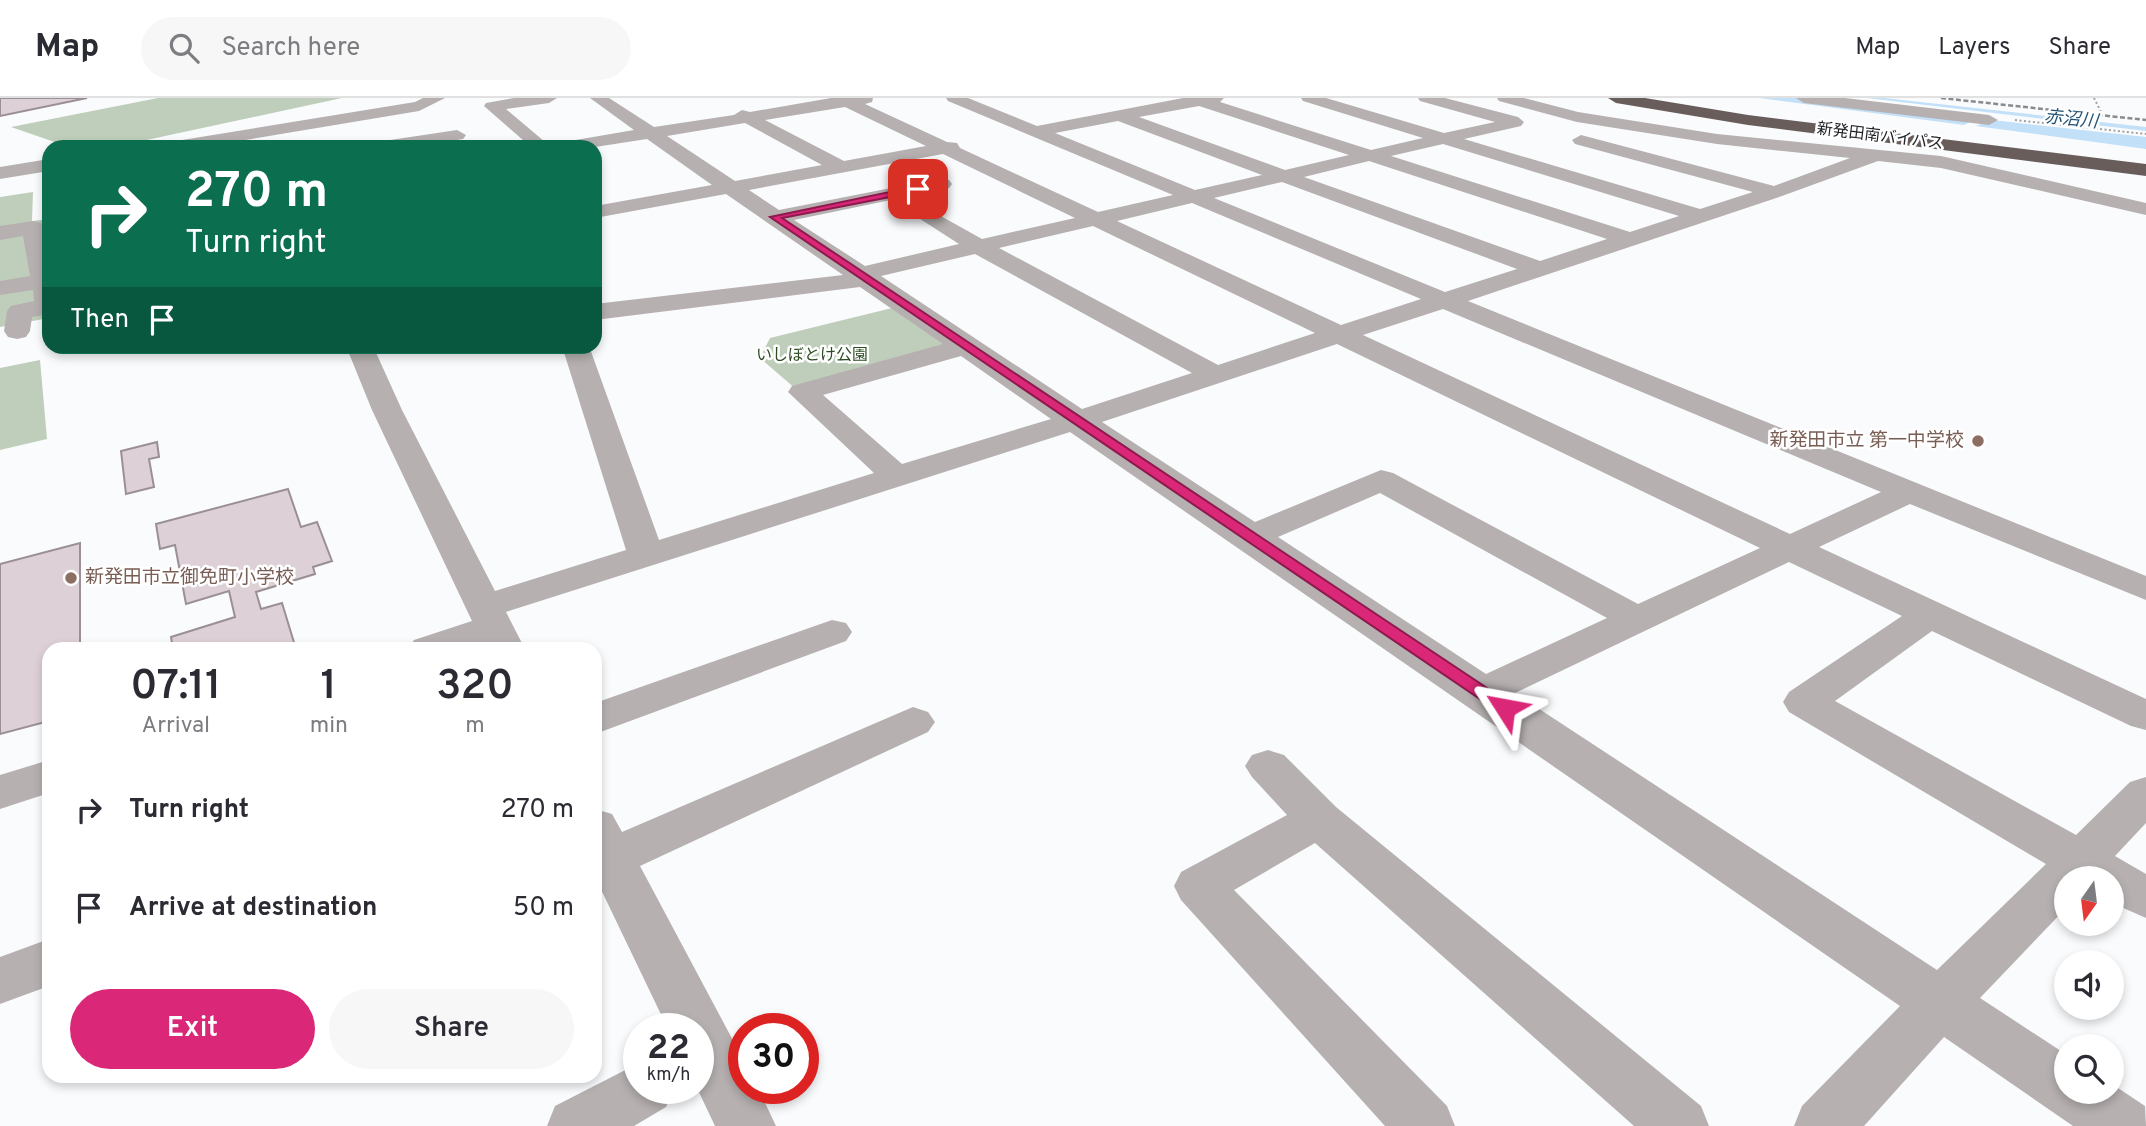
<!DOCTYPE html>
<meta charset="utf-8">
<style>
body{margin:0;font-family:Overpass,"Noto Sans JP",sans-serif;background:#f7f7f7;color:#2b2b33;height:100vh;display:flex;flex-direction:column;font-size:26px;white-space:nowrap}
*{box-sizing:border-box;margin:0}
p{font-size:23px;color:#7c7c81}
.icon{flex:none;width:38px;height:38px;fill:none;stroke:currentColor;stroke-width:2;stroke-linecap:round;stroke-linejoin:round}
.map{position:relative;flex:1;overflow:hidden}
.drawer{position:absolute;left:42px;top:544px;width:560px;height:441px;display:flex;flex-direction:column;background:#fff;border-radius:21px;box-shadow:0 4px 10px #0003}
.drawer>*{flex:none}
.guide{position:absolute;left:42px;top:42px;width:560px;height:214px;border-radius:21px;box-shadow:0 4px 10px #0003;background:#0b6e4f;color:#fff;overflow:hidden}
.needle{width:46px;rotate:194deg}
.controls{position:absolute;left:2054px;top:768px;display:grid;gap:14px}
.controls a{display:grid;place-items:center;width:70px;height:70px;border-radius:50%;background:#fff;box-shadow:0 4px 10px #0003;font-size:35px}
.speed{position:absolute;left:623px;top:915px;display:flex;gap:14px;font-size:35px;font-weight:700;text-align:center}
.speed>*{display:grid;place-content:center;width:91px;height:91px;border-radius:50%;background:#fff;box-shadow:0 4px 10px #0003;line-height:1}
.speed small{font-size:18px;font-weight:400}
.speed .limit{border:10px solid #d22;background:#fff;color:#111}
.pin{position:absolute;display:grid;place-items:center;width:60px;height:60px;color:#fff;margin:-30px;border-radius:14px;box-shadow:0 4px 10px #0006}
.me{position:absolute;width:77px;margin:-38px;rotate:304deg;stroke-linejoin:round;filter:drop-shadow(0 0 5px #0008)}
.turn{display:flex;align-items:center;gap:24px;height:147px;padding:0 28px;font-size:32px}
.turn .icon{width:91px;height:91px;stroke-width:2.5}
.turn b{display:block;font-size:49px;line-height:60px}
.then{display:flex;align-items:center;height:66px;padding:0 28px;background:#0003;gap:14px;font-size:26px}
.eta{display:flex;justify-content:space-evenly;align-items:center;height:119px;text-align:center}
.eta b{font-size:42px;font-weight:600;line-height:49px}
.action{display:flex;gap:14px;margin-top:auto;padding:14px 28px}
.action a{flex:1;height:80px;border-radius:42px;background:#db2777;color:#fff;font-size:28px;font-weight:600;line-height:80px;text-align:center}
.action a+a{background:#f7f7f7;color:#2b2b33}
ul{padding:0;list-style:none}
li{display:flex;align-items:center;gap:21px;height:98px;padding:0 28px}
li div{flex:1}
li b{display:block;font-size:26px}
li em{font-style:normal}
header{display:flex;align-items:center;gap:42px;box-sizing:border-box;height:98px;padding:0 35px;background:#fff;border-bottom:2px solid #e1e1e2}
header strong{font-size:33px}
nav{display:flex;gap:38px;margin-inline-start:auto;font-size:24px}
.search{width:490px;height:63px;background:#f7f7f7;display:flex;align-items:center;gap:18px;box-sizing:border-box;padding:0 24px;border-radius:38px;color:#7c7c81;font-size:26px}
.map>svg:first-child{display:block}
.green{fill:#bfcebb}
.water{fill:#c2e0f8}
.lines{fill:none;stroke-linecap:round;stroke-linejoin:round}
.stream{fill:#c2e0f8;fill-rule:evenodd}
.building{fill:#ddd1d7;stroke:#9a8f95;stroke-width:2}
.path{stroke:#a0a1a4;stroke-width:2;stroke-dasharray:2 2.5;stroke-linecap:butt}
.minor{fill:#b6b0b0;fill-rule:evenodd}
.highway{fill:#695d5c;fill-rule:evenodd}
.rail{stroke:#898b8e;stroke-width:2.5;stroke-dasharray:5 2.5;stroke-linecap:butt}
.route{fill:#db2777;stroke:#8e194d;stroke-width:2}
.education-dot{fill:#8d6e63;stroke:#fff;stroke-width:2.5}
.labels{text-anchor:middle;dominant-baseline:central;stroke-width:5;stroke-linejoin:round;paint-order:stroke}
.far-street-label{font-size:16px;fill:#1f2125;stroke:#fff}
.far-park-label{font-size:16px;fill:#2c4b21;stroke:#fff}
.far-water-label{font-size:18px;font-style:italic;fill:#245475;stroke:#fff}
.education-label{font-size:19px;fill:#785e54;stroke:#fff;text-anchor:end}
</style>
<header>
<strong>Map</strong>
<div class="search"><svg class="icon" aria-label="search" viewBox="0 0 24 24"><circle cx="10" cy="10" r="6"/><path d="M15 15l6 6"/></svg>Search here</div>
<nav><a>Map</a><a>Layers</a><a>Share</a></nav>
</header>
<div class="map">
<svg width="2146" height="1028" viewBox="0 0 2146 1028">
<rect width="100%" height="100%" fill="#fafbfd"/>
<!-- green -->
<g class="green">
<polygon points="158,0 342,0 114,49 69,49 11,29"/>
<polygon points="33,94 32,123 49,121 49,220 0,229 0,99"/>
<polygon points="892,210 950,248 797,292 760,260 770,240"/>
<polygon points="40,262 47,341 0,352 0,270"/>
</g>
<!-- water -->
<g class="water">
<polygon points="1759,0 1799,0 1976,21 1964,27"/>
<polygon points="1992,22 2146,39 2146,51 1976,28"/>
</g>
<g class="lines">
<!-- stream -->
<polygon class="stream" points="1867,0 1884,0 2146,29 2146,33"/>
</g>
<!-- building -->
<g class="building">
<polygon points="0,0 87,0 0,18"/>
<polygon points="157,344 159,359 149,361 154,389 126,396 121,353"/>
<polygon points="288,391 301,429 317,424 332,463 313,469 315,476 256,494 261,511 282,505 296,551 173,551 171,539 235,519 229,493 186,506 175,447 160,451 156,426"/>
<polygon points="80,445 80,551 49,551 49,623 0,636 0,466"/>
</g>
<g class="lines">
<!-- path -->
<g class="path">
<polyline points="2094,0 2102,16"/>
<polyline points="2015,22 2146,36"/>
</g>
<!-- minor -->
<g class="minor">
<polygon points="423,0 445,0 419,13 203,49 161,49 170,44 415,4"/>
<polygon points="514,0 557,0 549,5 506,11 551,49 531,49 484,8 486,5"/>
<path d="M590 0H609L654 29 734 17 742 12 750 14 831 0H873L872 4 865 6 947 44 957 45 960 50 1098 114 1173 97 948 3 946 0H968L1037 28 1183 0H1224L1220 4 1371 52 1423 40 1303 3 1301 0H1326L1444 35 1495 24 1420 3 1418 0H1445L1518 19 1524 24 1521 28 1464 41 1700 111 1753 94 1575 46 1572 42 1581 37 1774 88 1850 60 1717 46 1577 24 1499 3 1497 0H1524L1578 14 1717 36 1941 58 2146 105V117L1941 70 1878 63 1782 98 1468 203 2146 478V502L1910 406 1819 449 2146 601V632L2131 628 1932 533 1835 603 2076 737 2130 684 2146 679V725L2115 758 2146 776V820L2112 805V780H2067V809L1980 900 2067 957V994H2112V986L2145 1008 2146 1028H2073L1944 939 1864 1028H1794L1802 1008 1900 908 1070 334 506 514 525 551H485L483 546 467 551H408L414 542 472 523 372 312 346 248H373L402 312 495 493 626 452 562 248H589L659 442 874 375 788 294 792 288 943 246 860 189 595 222V206L843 177 726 96 595 120V108L712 87 647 41 595 49H555L564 44 634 32ZM1199 8 1349 57 1285 72 1139 19ZM845 9 926 48 844 63 765 22ZM1118 23 1262 77 1195 92 1055 35ZM745 25 822 67 735 83 667 38ZM1443 46 1679 118 1630 134 1391 58ZM943 56 1075 120 982 141 921 107 914 109 910 113 914 117 959 146 865 168 794 122 949 90 952 86 949 82 942 80 779 112 749 92ZM1369 63 1607 141 1540 163 1304 79ZM1282 84 1517 171 1445 194 1214 100ZM1192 105 1421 201 1341 227 1117 123ZM1093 128 1315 235 1218 267 999 150ZM975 156 1192 275 1082 311 881 178ZM1443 211 1881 394 1790 436 1363 237ZM1337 246 1760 450 1638 506 1393 375 1381 372 1255 424 1102 324ZM961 258 1051 321 902 366 823 297ZM1380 395 1607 520 1486 576 1278 439ZM1789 464 1902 518 1789 594 1783 604 1789 614 2046 766 1937 872 1515 595Z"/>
<polygon points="1796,0 1845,0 1989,17 1998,22 1989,27 1804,5"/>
<polygon points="457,32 466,37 463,41 413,49 368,49 377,44"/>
<polygon points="49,61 49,73 0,81 0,69"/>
<path d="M33 123 41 125C56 148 49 190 49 216L32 219 30 233 26 239 17 241 8 239 4 233 7 213 11 208 34 203 33 192 0 197V183L30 178 23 138 0 142V128Z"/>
<polygon points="832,522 846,525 852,534 846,543 595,636 595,605"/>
<polygon points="913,609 928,614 935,624 928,634 640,768 744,963 744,990 758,990 776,1028 715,1028 697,990 698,931 668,931 595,779 595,711 612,716 622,734"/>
<polygon points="1268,652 1284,657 1336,709 1701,1008 1709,1028 1634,1028 1315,745 1234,792 1447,1008 1455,1028 1385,1028 1181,802 1174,788 1181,774 1287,717 1252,679 1245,668 1252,657"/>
<polygon points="49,662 49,695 0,711 0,677"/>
<polygon points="49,841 49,888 0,906 0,859"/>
<polygon points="639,965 639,990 674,990 666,1009 634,1028 547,1028 555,1008"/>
</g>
<!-- highway -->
<polygon class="highway" points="1608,0 1645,0 1748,17 2146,66 2146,78 1748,27 1616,5"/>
<!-- rail -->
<polyline class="rail" points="1941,0 2146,22"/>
</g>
<!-- route -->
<polygon class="route" points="918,88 921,93 782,120 1511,606 1514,610 1511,614 1499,614 770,119"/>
<!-- markers -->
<g class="education-dot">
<circle cx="1978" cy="343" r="7"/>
<circle cx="71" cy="480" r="7"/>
</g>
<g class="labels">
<!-- far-street labels -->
<g class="far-street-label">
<text transform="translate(1880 39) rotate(7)">新発田南バイパス</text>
</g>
<!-- far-park labels -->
<g class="far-park-label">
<text x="812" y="258">いしぼとけ公園</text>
</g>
<!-- far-water labels -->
<g class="far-water-label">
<text transform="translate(2071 22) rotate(6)">赤沼川</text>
</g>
<!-- education labels -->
<g class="education-label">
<text x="1964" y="343">新発田市立 第一中学校</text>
<text x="85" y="480" text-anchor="start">新発田市立御免町小学校</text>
</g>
</g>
</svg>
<div class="controls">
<a><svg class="needle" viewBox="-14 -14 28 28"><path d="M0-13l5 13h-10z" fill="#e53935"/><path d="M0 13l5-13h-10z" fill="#7c7c81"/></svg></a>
<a><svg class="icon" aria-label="sound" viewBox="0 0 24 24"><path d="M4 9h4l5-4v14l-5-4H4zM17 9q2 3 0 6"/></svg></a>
<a><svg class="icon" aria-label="search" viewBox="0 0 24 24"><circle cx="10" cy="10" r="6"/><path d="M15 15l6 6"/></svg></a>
</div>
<div class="speed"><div>22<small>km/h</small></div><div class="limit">30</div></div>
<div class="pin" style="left:918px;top:91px;background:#d93025"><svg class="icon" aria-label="arrive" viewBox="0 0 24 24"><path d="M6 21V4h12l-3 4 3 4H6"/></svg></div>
<svg class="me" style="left:1505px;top:610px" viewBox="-20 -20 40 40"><path d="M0-17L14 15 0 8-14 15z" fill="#db2777" stroke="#fff" stroke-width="4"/></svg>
<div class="guide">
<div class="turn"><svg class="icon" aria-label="right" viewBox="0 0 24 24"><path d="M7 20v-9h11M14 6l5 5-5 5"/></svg><div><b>270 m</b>Turn right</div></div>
<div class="then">Then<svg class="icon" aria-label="arrive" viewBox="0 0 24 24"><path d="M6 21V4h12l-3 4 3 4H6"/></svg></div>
</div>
<section class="drawer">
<div class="eta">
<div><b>07:11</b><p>Arrival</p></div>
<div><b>1</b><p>min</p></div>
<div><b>320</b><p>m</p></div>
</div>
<ul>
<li><svg class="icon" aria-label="right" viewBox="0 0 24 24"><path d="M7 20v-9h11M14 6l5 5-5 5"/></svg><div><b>Turn right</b></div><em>270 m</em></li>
<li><svg class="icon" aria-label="arrive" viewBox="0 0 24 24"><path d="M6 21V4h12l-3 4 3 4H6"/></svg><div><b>Arrive at destination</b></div><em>50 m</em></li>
</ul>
<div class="action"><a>Exit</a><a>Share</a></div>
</section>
</div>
